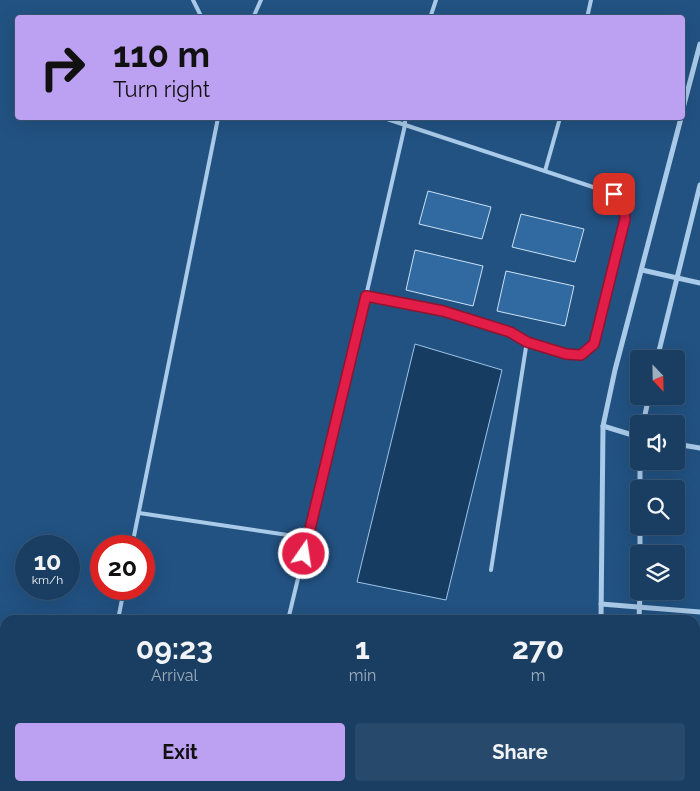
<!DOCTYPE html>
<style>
body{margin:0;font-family:Raleway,sans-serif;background:#27496b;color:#f1f3f6;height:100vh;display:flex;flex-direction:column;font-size:19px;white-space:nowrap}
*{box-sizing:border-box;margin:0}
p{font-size:16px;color:#9faebe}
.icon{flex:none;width:28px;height:28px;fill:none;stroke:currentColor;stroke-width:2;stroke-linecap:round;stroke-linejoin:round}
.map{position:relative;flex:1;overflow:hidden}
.panel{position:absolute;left:0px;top:615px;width:700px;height:176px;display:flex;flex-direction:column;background:#1a3e62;border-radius:15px 15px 0 0;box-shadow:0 5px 20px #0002,0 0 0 1px #385777}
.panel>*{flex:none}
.guide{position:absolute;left:15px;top:15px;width:670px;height:105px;border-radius:5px;box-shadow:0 5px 20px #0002,0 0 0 1px #385777;background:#bca0f2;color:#111;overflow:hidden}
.needle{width:32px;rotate:158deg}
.controls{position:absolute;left:630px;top:350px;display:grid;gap:10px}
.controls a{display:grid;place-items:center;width:55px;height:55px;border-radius:5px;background:#1a3e62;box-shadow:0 5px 20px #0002,0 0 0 1px #385777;font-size:25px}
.speed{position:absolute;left:15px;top:535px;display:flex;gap:10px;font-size:25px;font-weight:700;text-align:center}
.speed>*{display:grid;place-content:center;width:65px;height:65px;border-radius:50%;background:#1a3e62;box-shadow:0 5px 20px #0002,0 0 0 1px #385777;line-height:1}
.speed small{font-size:12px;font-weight:400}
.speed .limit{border:8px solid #d22;background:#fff;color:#111}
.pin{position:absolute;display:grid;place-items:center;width:42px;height:42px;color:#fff;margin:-21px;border-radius:10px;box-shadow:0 2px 8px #0006}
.me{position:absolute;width:55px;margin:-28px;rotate:13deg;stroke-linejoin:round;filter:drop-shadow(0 0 4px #0008)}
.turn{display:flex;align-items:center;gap:18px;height:105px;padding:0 15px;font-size:22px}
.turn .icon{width:65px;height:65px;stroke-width:2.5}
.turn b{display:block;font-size:35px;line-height:42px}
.eta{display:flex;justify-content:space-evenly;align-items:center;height:85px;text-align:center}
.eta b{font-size:30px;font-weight:700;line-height:35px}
.action{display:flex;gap:10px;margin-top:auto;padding:10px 15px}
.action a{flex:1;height:58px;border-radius:5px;background:#bca0f2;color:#111;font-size:20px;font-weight:700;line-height:58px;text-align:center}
.action a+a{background:#27496b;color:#f1f3f6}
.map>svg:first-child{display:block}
.water{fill:#173c62;stroke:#9dc5e9}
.building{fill:#316aa0;stroke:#cde2f6}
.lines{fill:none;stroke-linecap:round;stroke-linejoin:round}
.lane{stroke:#a9cae8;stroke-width:4}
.street{stroke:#a9cae8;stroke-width:5}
.route-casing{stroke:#92132f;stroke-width:12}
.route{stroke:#e11d48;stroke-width:9}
</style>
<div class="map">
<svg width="700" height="791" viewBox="0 0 700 791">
<rect width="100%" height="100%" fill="#225282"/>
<!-- water -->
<polygon class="water" points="415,344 502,370 446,600 357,582"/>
<!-- building -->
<g class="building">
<polygon points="428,191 491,207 482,239 419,224"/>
<polygon points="521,214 584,229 575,262 512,247"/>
<polygon points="415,250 483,266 473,306 406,290"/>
<polygon points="506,271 574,286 565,326 497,311"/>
</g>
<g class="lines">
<!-- lane -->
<g class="lane">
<polyline points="193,0 202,18"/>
<polyline points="253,18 261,0"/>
<polyline points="430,18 436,0"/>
<polyline points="587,18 591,0"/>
<polyline points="545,171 560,118"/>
<polyline points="366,296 443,311 510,332 527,341 566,354 581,355 594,344 625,219 624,209 614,194 384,118"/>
<polyline points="139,513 308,538"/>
<polyline points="132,546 218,118"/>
<polyline points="491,570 527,341"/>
<polyline points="118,620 124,589"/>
<polyline points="288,620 366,296 405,125 405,118"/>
<polyline points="0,631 5,632"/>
<polyline points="0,714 5,713"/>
<polyline points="311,786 328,791"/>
<polyline points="257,791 258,786"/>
</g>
<!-- street -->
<g class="street">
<polyline points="682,112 700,44"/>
<polyline points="642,270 700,283"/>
<polyline points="657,359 700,185"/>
<polyline points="643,424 649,396"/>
<polyline points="603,426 639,437"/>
<polyline points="676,444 700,448"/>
<polyline points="640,461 640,489"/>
<polyline points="640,526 640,554"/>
<polyline points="601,604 700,612"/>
<polyline points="601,620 603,426 615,370 681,118"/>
<polyline points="639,620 640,591"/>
<polyline points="597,791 597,786"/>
<polyline points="635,791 635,786"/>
</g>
</g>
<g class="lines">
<defs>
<polyline id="route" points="304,554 366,296 443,311 510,332 527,342 566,354 581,355 594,344 625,219 624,208 614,194"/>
</defs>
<!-- route casing -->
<use href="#route" class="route-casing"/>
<!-- route -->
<use href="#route" class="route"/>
</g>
</svg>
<div class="controls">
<a><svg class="needle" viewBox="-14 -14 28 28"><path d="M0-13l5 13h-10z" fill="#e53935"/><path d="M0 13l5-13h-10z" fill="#9faebe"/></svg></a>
<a><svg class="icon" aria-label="sound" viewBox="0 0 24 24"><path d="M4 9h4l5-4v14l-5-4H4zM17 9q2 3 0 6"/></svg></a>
<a><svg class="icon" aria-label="search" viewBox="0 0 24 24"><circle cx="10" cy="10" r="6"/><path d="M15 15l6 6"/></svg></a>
<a><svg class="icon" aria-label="layers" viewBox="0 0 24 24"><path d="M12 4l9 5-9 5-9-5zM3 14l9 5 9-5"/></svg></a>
</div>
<div class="speed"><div>10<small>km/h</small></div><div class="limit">20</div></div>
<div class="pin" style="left:614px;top:194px;background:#d93025"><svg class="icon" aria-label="arrive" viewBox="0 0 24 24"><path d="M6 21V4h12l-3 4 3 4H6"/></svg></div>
<svg class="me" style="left:304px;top:554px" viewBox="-20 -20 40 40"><circle r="17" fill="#e11d48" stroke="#fff" stroke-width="3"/><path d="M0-11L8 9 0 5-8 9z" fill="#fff"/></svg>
<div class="guide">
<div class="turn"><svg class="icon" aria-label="right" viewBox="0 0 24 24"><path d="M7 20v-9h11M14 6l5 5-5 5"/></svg><div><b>110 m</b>Turn right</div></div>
</div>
<section class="panel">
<div class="eta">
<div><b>09:23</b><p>Arrival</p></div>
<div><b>1</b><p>min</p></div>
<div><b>270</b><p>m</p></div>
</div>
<div class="action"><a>Exit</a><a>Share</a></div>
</section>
</div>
